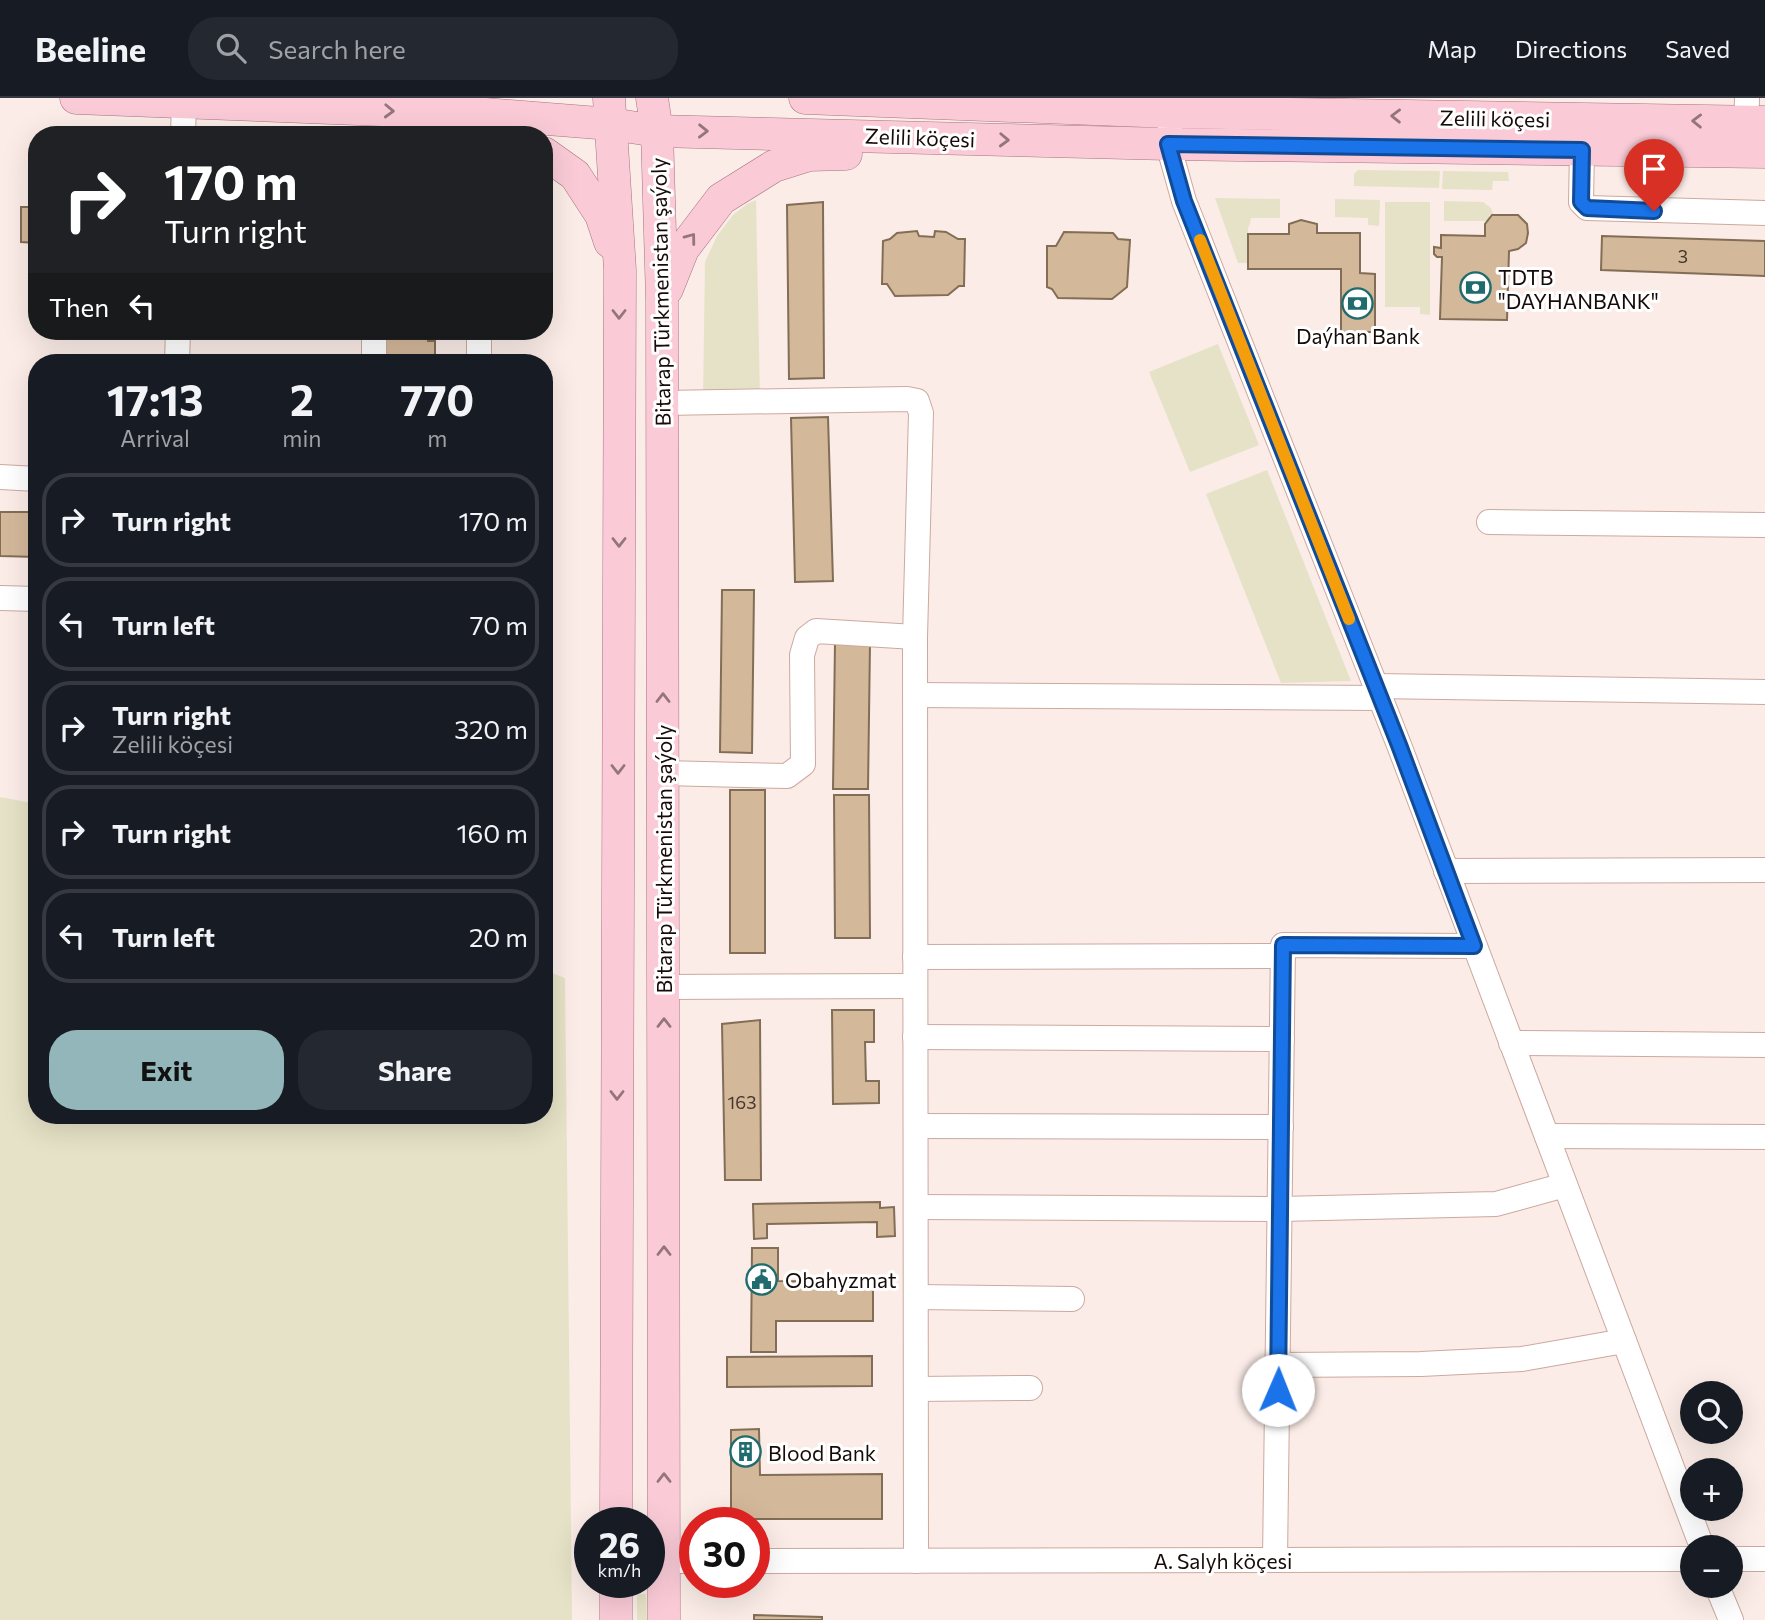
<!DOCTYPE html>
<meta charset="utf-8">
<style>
body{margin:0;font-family:Commissioner,sans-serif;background:#242831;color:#f1f3f6;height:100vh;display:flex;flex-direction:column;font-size:26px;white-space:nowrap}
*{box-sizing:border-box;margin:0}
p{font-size:23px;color:#9ea1a6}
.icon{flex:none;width:38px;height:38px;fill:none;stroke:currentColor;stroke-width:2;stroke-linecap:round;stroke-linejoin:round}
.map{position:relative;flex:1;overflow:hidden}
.panel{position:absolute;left:28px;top:256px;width:525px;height:770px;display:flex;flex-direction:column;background:#171b24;border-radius:28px;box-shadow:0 7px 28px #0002}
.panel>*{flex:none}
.banner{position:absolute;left:28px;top:28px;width:525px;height:214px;border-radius:28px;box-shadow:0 7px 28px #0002;background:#202124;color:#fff;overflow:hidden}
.fabs{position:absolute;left:1680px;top:1283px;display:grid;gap:14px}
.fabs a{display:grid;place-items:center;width:63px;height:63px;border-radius:50%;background:#171b24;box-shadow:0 7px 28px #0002;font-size:35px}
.speed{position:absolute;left:574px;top:1409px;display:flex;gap:14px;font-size:35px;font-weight:700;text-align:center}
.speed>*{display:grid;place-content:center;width:91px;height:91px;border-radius:50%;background:#171b24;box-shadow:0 7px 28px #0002;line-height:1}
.speed small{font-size:18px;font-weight:400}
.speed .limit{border:10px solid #d22;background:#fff;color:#111}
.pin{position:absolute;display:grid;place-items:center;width:60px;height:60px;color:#fff;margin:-72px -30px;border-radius:50% 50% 50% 0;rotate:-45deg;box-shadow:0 0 7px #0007}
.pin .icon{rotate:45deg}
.me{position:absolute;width:77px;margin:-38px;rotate:1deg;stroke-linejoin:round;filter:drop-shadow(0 0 5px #0008)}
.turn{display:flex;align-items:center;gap:24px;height:147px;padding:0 21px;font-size:32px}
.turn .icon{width:91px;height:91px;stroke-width:2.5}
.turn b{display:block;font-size:49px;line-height:60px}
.then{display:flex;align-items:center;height:66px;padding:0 21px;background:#0003;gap:14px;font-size:26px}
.eta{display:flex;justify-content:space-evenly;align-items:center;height:119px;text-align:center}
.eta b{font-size:42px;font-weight:700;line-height:49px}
.cta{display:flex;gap:14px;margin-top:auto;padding:14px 21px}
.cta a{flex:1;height:80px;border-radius:28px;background:#92b6b9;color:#111;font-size:28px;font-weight:700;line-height:80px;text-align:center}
.cta a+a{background:#242831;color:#f1f3f6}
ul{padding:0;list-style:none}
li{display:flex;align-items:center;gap:21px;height:94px;margin:0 14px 10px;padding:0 7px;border:4px solid #363941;border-radius:28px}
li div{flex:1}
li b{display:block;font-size:26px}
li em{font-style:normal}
header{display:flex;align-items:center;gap:42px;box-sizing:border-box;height:98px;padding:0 35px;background:#171b24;border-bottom:2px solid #363941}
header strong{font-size:33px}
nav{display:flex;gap:38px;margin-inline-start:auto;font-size:24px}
.search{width:490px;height:63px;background:#242831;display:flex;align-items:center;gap:18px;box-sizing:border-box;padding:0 24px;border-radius:28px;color:#9ea1a6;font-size:26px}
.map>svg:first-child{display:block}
.green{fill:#e6e2c7}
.building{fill:#d4b89a;stroke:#826d56;stroke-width:2}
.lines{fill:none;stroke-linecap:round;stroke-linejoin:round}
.minor-casing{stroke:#cca99f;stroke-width:26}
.major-casing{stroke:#a8727e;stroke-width:33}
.minor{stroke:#fff;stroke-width:24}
.major{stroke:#facbd7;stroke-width:32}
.oneway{stroke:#93757a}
.route-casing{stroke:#114b97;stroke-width:18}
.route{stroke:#1a73e8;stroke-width:12}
.slow{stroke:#f59e0b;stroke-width:12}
.labels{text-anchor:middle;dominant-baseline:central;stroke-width:6;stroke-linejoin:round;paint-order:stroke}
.number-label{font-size:18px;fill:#46362c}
.street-label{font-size:21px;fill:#160b08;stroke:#fff}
.poi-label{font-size:21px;fill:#160b08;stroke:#fff;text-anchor:start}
</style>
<header>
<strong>Beeline</strong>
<div class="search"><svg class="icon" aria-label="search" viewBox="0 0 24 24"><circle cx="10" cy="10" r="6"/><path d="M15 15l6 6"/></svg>Search here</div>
<nav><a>Map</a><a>Directions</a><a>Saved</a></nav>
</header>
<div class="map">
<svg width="1765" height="1522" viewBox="0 0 1765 1522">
<rect width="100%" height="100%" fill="#fbece7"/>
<!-- green -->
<g class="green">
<polygon points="1358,72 1440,73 1439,90 1354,88 1354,76"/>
<polygon points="1443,73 1508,74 1509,83 1493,83 1492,92 1442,91"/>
<polygon points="1215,100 1280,101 1280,120 1251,120 1250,126 1248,130 1248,165 1238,165"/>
<polygon points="1335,101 1380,102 1379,128 1368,127 1368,120 1335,119"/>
<polygon points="756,102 760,301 703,300 705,164 717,138 733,117 747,106"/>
<polygon points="1444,103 1483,104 1491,110 1493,116 1489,117 1489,123 1444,123"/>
<polygon points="1385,104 1430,104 1430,217 1420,216 1420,209 1385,209"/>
<polygon points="1218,246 1259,347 1190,374 1149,274"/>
<polygon points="1267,372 1351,583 1281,585 1206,396"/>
<polygon points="0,699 37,706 37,1017 544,1017 544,872 565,880 572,1522 0,1522"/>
<polygon points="637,1496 646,1496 647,1522 637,1522"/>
</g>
<!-- building -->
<g class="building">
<polygon points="823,104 824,280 789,281 787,107"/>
<polygon points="21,109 37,109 37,145 21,144"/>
<polygon points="1492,117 1518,117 1527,126 1528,135 1526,145 1518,151 1509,153 1507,222 1440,221 1442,159 1437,159 1434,156 1434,149 1441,150 1441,137 1485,138 1485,126"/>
<polygon points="1301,122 1317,126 1317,135 1360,135 1360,175 1375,176 1375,234 1341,234 1341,171 1248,171 1248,136 1289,136 1289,126"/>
<polygon points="917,133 919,138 934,139 935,133 946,134 958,141 965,141 964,188 959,188 948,197 895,198 887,186 882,186 883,143 890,141 897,135"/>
<polygon points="1064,134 1113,135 1118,141 1130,142 1127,189 1112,201 1058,200 1052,191 1047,189 1047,148 1056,148"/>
<polygon points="1602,138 1765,143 1765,178 1601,172"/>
<polygon points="382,233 428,233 428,243 435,243 435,264 382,264"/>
<polygon points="828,319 833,483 795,484 791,320"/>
<polygon points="0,414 37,414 37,459 0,458"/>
<polygon points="722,492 754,492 752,655 720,654"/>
<polygon points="835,545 870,545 868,691 833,691"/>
<rect x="730" y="692" width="35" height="163"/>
<polygon points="834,697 869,697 870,840 835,840"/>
<polygon points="832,912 874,912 874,944 865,944 866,983 879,983 879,1005 833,1006"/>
<polygon points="760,922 761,1082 725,1082 722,926"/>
<polygon points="880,1104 880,1110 894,1109 895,1138 877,1139 877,1124 767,1126 767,1140 754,1141 753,1106"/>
<polygon points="752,1150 778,1150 778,1183 873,1184 873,1223 776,1223 776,1254 751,1254"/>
<polygon points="872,1258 872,1288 727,1289 727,1259"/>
<polygon points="759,1331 760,1377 882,1376 882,1421 731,1421 731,1332"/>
<polygon points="754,1517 822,1519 822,1522 754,1522"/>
</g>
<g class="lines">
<defs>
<g id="minor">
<polyline points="1170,29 1168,46 1184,103 1399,647 1702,1449"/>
<polyline points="183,37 184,5"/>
<polyline points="1746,39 1747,0"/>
<polyline points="1582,52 1581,104 1587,110 1765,115"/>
<polyline points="177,264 178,233"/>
<polyline points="374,264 374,233"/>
<polyline points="479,264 479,233"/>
<polyline points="663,305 907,301 917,303 921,315 915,539 916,1463"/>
<polyline points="0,379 37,381"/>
<polyline points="1489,424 1765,427"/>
<polyline points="0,500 37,501"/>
<polyline points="1375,588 1765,594"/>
<polyline points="915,597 1380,600"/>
<polyline points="663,675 787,678 803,666 802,557 807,540 816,533 915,539"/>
<polyline points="1446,773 1765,772"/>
<polyline points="915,859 1283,858"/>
<polyline points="664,889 915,888"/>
<polyline points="915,939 1282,941"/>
<polyline points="1511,945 1765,947"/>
<polyline points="916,1028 1281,1029"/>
<polyline points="1547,1038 1765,1039"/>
<polyline points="916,1109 1280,1111 1496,1106 1565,1087"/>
<polyline points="916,1199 1072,1201"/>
<polyline points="1279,1267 1421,1266 1522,1261 1624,1243"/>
<polyline points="916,1291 1030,1290"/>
<polyline points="1731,1461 1765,1461"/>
<polyline points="1275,1462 1283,847 1474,848"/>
<polyline points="649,1463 695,1463"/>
<polyline points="754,1463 1692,1461"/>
<polyline points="1717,1488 1731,1522"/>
</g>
<g id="major">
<polyline points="76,0 485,16 611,26 657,33 1168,46 1765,54"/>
<polyline points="609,0 620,172 616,1424"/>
<polyline points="652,0 657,33 662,202 664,1522"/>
<polyline points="805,0 1171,14 1765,24"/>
<polyline points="544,55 575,77 601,117 610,144"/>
<polyline points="667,191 683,151 721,101 774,68 809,57 846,56"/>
<polyline points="616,1522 616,1484"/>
</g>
</defs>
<!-- minor casing -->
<use href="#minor" class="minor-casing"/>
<!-- major casing -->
<use href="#major" class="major-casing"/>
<!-- minor -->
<use href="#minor" class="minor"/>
<!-- major -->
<use href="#major" class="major"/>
</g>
<!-- one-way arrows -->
<defs><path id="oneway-chevron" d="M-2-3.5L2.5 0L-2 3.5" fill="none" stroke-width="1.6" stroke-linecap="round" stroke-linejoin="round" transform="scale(1.75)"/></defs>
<g class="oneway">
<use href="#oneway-chevron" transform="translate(389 13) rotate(2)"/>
<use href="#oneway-chevron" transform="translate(1396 18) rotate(-179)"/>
<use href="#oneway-chevron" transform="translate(1697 23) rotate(-179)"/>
<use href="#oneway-chevron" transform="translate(703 33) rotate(1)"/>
<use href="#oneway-chevron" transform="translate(1004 42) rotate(2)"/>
<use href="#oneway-chevron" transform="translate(691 140) rotate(-53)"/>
<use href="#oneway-chevron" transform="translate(619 216) rotate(90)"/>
<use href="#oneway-chevron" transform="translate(619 444) rotate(90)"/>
<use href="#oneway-chevron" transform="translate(663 600) rotate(-90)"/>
<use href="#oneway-chevron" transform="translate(618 671) rotate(90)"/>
<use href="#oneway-chevron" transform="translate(664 925) rotate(-90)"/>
<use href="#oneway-chevron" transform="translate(617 997) rotate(90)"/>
<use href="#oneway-chevron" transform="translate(664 1153) rotate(-90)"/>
<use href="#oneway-chevron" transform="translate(664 1380) rotate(-90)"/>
</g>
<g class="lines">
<defs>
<polyline id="route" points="1278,1292 1283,847 1474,848 1399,647 1184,103 1168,46 1582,52 1581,104 1587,110 1654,113"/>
</defs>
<!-- route casing -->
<use href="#route" class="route-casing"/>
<!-- route -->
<use href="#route" class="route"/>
<!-- slow -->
<polyline class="slow" points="1200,142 1349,521"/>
</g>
<!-- icons -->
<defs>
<symbol id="bank-ring" viewBox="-11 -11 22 22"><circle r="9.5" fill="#fff" stroke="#1f6b6e" stroke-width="1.5"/><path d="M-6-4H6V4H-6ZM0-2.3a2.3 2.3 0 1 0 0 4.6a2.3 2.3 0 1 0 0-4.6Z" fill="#1f6b6e"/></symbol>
<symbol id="civic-ring" viewBox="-11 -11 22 22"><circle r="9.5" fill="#fff" stroke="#1f6b6e" stroke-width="1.5"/><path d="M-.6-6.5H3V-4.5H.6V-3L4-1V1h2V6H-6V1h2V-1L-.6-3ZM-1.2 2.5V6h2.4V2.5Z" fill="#1f6b6e"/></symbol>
<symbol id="building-ring" viewBox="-11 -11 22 22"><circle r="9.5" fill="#fff" stroke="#1f6b6e" stroke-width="1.5"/><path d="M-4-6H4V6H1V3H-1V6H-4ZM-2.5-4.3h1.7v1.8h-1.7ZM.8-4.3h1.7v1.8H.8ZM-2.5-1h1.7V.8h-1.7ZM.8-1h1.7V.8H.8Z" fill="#1f6b6e"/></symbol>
</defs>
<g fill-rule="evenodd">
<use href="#bank-ring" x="1458" y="172" width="35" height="35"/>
<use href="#bank-ring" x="1340" y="188" width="35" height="35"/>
<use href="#civic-ring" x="744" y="1164" width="35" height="35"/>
<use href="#building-ring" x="728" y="1336" width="35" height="35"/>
</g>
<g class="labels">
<!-- number labels -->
<g class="number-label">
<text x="1683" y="158">3</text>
<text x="742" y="1004">163</text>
</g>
<!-- street labels -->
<g class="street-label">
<text transform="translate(1495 20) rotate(1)">Zelili köçesi</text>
<text transform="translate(920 39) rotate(2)">Zelili köçesi</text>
<text transform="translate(660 194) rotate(-91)">Bitarap Türkmenistan şaýoly</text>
<text transform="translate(663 761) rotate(-90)">Bitarap Türkmenistan şaýoly</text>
<text x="1223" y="1462">A. Salyh köçesi</text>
</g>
<!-- poi labels -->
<g class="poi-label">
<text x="1498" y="178">TDTB<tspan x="1498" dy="24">"DAYHANBANK"</tspan></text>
<text x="1358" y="237" text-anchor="middle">Daýhan Bank</text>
<text x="785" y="1181">Obahyzmat</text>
<text x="768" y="1354">Blood Bank</text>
</g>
</g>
</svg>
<div class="fabs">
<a><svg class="icon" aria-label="search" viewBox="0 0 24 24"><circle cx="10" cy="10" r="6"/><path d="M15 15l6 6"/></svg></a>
<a>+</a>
<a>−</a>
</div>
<div class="speed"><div>26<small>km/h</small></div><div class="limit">30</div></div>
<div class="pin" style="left:1654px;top:113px;background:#d93025"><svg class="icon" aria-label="arrive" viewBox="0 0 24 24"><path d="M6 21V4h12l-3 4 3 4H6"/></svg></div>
<svg class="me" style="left:1278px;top:1292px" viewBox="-20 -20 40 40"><circle r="19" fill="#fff"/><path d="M0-13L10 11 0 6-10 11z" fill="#1a73e8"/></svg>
<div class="banner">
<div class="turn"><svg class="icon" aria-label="right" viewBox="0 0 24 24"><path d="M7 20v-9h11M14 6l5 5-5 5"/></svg><div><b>170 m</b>Turn right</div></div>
<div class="then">Then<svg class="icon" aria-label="left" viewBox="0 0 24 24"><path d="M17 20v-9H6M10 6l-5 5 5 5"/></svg></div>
</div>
<section class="panel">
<div class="eta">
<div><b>17:13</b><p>Arrival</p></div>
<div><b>2</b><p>min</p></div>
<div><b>770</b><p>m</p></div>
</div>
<ul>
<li><svg class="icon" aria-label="right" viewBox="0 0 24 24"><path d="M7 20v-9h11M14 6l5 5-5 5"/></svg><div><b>Turn right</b></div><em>170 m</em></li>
<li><svg class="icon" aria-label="left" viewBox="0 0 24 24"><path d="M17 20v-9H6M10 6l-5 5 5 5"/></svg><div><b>Turn left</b></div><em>70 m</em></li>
<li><svg class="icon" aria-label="right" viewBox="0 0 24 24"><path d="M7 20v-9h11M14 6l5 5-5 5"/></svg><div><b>Turn right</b><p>Zelili köçesi</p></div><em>320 m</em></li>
<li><svg class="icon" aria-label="right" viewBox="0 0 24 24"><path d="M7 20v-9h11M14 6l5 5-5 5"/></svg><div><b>Turn right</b></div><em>160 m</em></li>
<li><svg class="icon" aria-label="left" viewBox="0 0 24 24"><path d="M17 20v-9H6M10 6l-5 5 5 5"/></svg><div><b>Turn left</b></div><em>20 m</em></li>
</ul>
<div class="cta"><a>Exit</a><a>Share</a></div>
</section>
</div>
